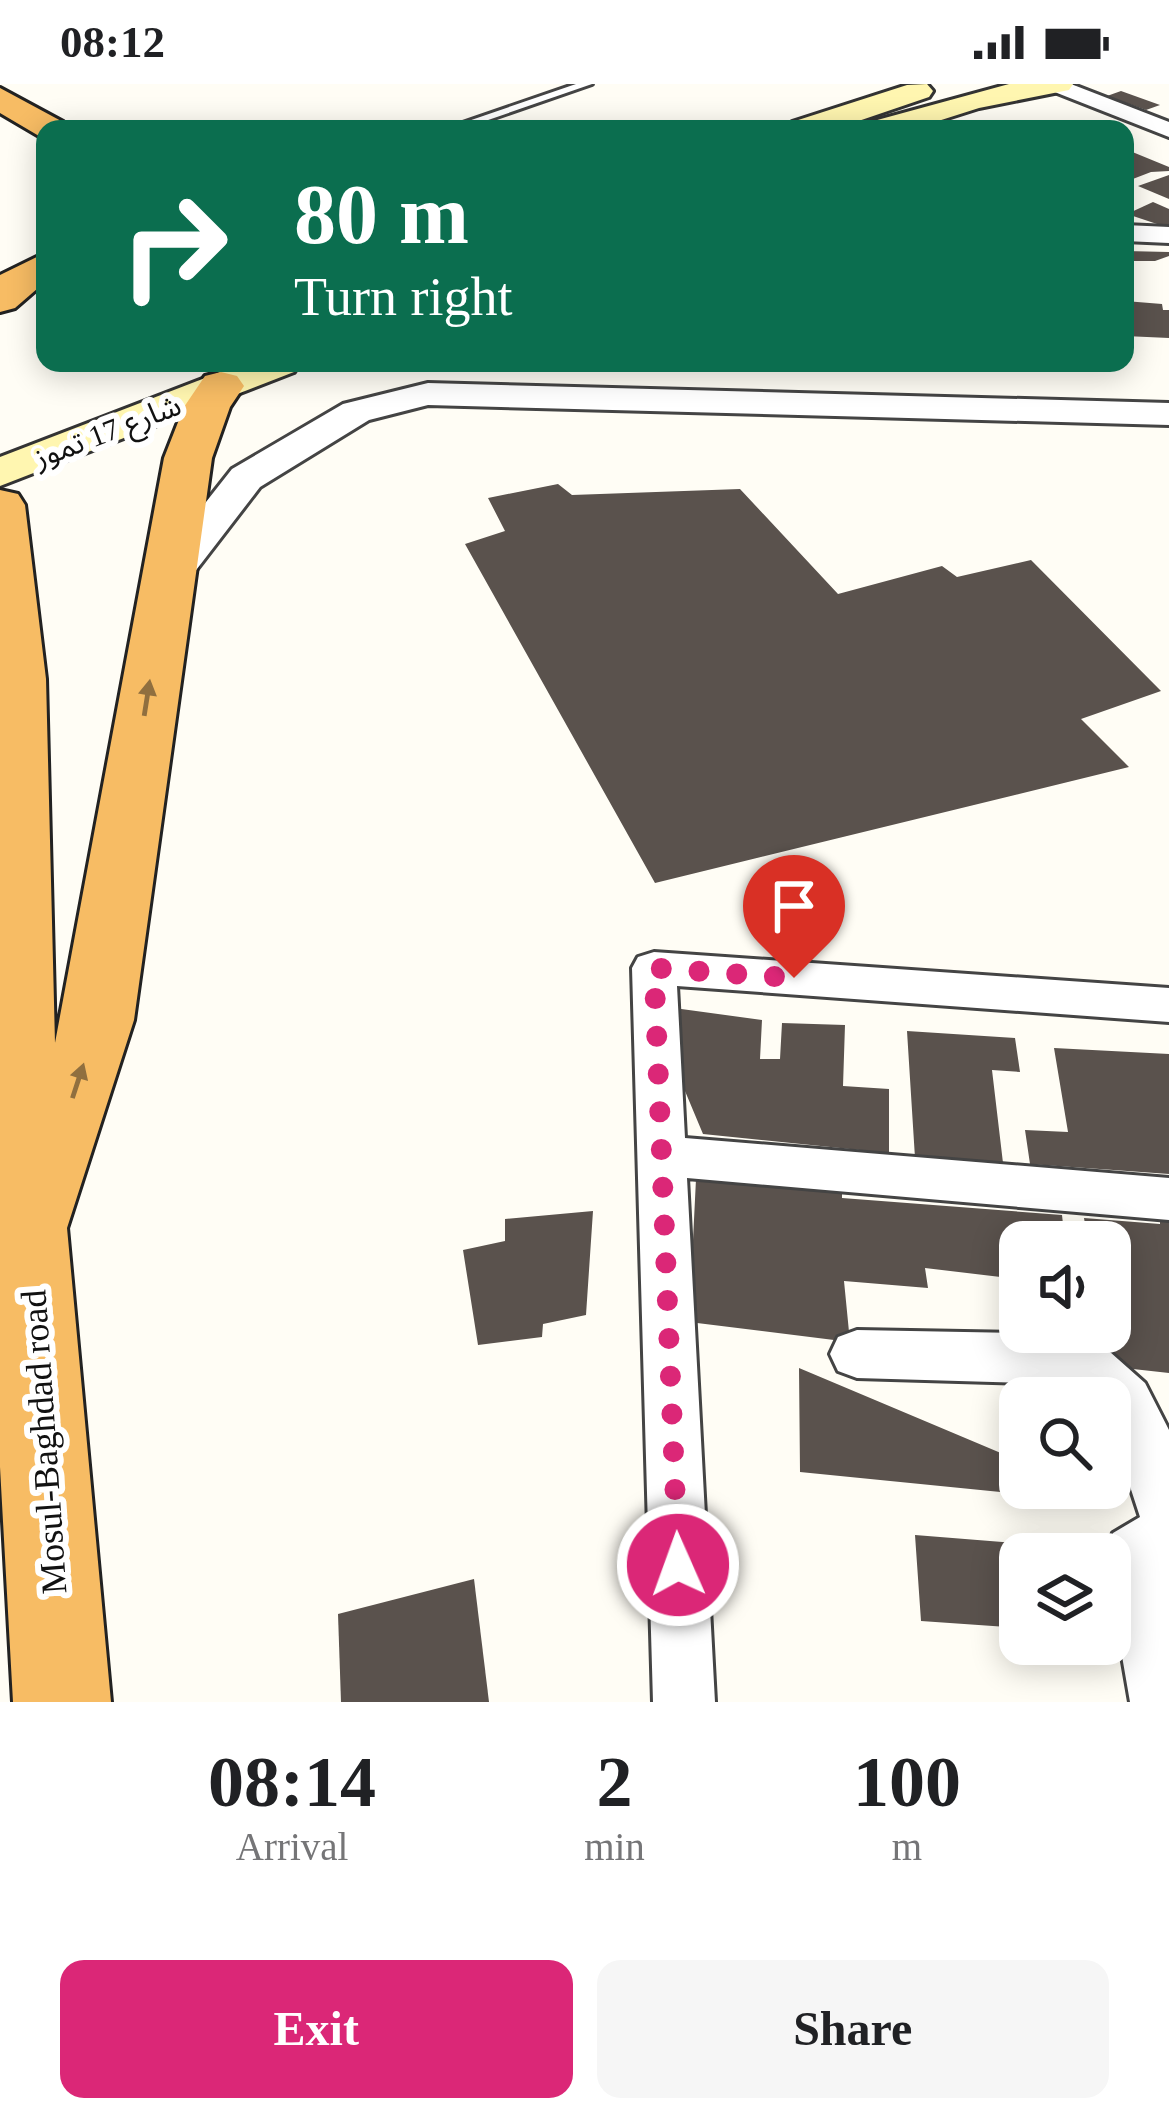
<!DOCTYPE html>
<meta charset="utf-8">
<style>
body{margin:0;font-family:"Times New Roman","Noto Sans Arabic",serif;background:#f6f6f6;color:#202124;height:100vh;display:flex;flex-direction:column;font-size:45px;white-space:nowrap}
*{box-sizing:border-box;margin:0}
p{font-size:39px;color:#757577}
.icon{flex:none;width:66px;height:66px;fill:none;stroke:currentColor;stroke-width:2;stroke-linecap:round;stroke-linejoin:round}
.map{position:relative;height:1618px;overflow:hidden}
.panel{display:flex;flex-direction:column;background:#fff;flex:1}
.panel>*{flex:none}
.top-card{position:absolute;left:36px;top:36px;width:1098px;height:252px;border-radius:24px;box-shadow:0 6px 30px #0003;background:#0b6e4f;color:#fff;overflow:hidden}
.buttons{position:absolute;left:999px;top:1137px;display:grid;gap:24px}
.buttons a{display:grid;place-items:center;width:132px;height:132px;border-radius:24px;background:#fff;box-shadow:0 6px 30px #0003;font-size:60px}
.pin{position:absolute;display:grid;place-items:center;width:102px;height:102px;color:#fff;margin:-123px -51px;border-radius:50% 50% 50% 0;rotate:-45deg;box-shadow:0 0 12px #0007}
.pin .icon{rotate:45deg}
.me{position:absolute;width:132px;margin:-66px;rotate:358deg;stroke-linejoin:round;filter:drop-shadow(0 0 9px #0008)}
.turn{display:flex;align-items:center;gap:42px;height:252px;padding:0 60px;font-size:54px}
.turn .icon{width:156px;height:156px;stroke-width:2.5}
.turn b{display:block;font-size:84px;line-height:102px}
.eta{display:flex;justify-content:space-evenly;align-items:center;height:204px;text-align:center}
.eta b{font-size:72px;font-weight:700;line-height:84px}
.button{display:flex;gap:24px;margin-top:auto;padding:24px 60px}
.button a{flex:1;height:138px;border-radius:24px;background:#db2777;color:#fff;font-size:48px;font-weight:700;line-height:138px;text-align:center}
.button a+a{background:#f6f6f6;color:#202124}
.status{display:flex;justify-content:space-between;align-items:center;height:84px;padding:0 60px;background:#fff;direction:ltr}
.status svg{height:33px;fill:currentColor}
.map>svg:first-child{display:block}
.building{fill:#5a524d}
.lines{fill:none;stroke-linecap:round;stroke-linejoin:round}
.service-casing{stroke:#444;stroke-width:6}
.minor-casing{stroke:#444;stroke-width:6}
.tertiary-casing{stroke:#444;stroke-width:6}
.secondary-casing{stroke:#333;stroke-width:6}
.trunk-casing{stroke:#222;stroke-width:6}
.service{fill:#fff;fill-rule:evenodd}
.minor{fill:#fff;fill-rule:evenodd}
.tertiary{fill:#fff;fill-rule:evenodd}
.secondary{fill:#fff6b0;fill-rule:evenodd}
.trunk{fill:#f7bc64;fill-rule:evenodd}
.oneway{fill:#906f3f}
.route{stroke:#db2777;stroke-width:21;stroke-dasharray:0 37.8}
.labels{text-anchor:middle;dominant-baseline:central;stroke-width:12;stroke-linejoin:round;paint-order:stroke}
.far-street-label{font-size:30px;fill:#111;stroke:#fff}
.street-label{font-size:36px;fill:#111;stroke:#fff}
</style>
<div class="status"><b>08:12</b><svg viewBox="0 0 49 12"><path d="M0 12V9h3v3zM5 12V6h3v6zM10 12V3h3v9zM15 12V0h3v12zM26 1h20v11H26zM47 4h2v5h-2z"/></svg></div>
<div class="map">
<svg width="1169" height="1618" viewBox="0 0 1169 1618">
<rect width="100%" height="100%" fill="#fffdf5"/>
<!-- building -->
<g class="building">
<polygon points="1121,7 1160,21 1146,26 1107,12"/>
<polygon points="1130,67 1169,83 1169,87 1151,88 1125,98 1125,69"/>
<polygon points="1169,91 1169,115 1138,102"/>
<polygon points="1153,118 1169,125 1169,144 1127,130"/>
<polygon points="1125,167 1169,168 1169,172 1155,177 1125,177"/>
<polygon points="1125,217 1162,220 1163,226 1169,226 1169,254 1125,252"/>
<polygon points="558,400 572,411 740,405 838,510 942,482 957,493 1031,476 1161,607 1081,635 1129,683 655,799 465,460 505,447 488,414"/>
<polygon points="674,924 762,936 760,975 780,975 782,939 845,941 843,1002 889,1005 889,1069 703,1050 672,976"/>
<polygon points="907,947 1015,954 1020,988 992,986 1003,1079 915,1074"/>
<polygon points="1054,964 1169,970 1169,1090 1030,1080 1025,1046 1068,1048"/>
<polygon points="696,1095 842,1105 842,1114 1062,1131 1065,1158 1020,1158 1020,1237 1009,1194 925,1184 928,1204 844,1197 850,1258 689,1238"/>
<polygon points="593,1127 586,1231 543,1240 542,1253 478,1261 463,1166 505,1157 505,1135"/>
<polygon points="1160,1133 1169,1134 1169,1289 1025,1273 1020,1248 1110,1248 1110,1158 1088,1158 1084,1134 1160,1140"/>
<polygon points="799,1284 1020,1377 1020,1404 1070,1404 1071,1415 800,1388"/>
<polygon points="915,1451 1105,1466 1106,1470 1020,1470 1020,1544 921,1537"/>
<polygon points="474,1495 489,1618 341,1618 338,1530"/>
</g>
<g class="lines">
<defs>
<polygon id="service" points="576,0 592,0 462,45 445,45"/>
<g id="minor">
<polygon points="1044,0 1071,0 1169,38 1169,53 1047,5"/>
<polygon points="1125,141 1169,143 1169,159 1125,157"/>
<polygon points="654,868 1169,904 1169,938 677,902 685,1054 1169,1094 1169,1136 687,1094 715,1618 653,1618 632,884 638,873"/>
<polygon points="857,1246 1065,1250 1110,1268 1145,1299 1169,1346 1169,1618 1130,1618 1110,1503 1110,1470 1104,1470 1113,1449 1140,1433 1110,1341 1110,1314 1087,1314 1064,1300 857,1294 838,1287 830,1270 838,1253"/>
</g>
<polygon id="tertiary" points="428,299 1169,319 1169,341 428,321 369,336 260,403 180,507 165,511 150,507 143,498 232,385 343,320"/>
<g id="secondary">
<polygon points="927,0 933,7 929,13 835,45 787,45 792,38 907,1"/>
<polygon points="1009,0 1073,0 1069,6 979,24 913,45 865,45 870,38"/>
<polygon points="244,279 300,279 294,288 0,402 0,373"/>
</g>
<g id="trunk">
<polygon points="0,4 63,38 69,45 45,45 45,54 39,52 0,29"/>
<polygon points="45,169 45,198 15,224 0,228 0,191"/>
<polygon points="221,288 237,292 244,302 230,323 212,374 134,936 67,1144 111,1618 13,1618 0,1383 0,406 18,410 25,421 46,595 55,959 164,374 184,323 205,292"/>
</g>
</defs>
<!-- service casing -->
<use href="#service" class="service-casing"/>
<!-- minor casing -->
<use href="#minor" class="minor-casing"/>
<!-- tertiary casing -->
<use href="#tertiary" class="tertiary-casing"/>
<!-- secondary casing -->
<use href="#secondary" class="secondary-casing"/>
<!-- trunk casing -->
<use href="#trunk" class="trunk-casing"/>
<!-- service -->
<use href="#service" class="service"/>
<!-- minor -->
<use href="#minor" class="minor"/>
<!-- tertiary -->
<use href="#tertiary" class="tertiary"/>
<!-- secondary -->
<use href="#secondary" class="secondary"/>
<!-- trunk -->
<use href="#trunk" class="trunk"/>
</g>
<!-- one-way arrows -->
<defs><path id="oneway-solid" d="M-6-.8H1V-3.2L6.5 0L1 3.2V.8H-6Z" transform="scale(3)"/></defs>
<g class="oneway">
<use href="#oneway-solid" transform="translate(147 614) rotate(-81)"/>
<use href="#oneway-solid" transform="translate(78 997) rotate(-72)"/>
</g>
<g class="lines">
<!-- route -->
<polyline class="route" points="678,1481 654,884 794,894"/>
</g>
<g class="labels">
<!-- far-street labels -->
<g class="far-street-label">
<text transform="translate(107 347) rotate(-21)">شارع 17 تموز</text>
</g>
<!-- street labels -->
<g class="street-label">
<text transform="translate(44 1358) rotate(-94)">Mosul-Baghdad road</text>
</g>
</g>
</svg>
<div class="buttons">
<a><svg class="icon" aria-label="sound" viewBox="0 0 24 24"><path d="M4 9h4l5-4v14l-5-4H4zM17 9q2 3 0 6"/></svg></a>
<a><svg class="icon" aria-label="search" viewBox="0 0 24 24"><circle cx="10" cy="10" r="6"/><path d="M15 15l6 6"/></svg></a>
<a><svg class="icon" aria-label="layers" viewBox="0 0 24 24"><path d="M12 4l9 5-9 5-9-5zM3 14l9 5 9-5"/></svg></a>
</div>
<div class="pin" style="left:794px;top:894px;background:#d93025"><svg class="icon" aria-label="arrive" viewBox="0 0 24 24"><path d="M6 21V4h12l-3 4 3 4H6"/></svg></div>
<svg class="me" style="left:678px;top:1481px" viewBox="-20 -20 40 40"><circle r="17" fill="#db2777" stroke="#fff" stroke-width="3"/><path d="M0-11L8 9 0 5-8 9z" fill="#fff"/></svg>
<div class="top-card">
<div class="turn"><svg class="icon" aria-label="right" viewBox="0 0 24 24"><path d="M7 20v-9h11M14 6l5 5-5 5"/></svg><div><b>80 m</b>Turn right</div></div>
</div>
</div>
<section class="panel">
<div class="eta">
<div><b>08:14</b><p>Arrival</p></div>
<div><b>2</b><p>min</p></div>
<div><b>100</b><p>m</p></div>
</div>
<div class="button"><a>Exit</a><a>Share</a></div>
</section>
